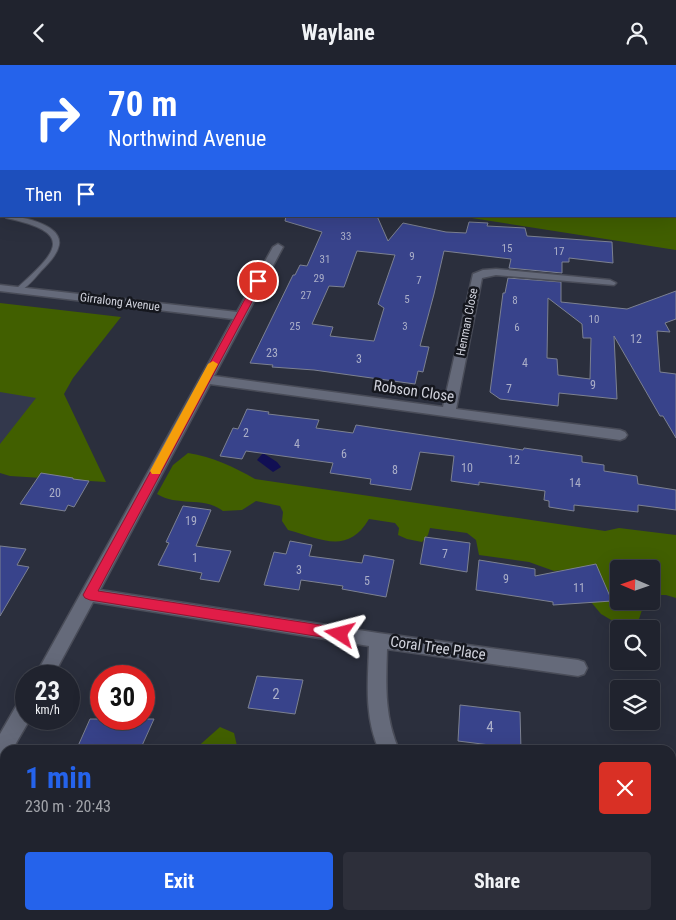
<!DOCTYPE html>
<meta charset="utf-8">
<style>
body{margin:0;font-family:"Roboto Condensed",sans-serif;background:#2d2f3a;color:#f1f3f6;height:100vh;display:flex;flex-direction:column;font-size:19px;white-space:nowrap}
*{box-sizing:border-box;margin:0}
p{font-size:16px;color:#a2a4aa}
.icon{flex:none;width:28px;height:28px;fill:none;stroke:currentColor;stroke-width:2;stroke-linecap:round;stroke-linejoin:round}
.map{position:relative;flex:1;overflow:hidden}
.sheet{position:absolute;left:0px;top:680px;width:676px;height:175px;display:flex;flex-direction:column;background:#20232e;border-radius:15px 15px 0 0;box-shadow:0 5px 20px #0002,0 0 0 1px #3d404a}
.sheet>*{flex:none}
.hud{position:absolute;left:0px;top:0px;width:676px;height:152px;box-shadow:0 5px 20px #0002,0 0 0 1px #3d404a;background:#2563eb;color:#fff;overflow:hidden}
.needle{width:32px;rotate:272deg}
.tools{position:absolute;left:610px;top:495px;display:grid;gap:10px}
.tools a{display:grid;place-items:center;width:50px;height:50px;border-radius:5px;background:#20232e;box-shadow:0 5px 20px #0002,0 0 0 1px #3d404a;font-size:25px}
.speed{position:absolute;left:15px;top:600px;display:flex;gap:10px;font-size:25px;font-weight:700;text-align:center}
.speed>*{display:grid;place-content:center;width:65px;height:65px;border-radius:50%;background:#20232e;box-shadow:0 5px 20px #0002,0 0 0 1px #3d404a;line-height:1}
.speed small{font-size:12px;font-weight:400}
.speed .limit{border:8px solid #d22;background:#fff;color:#111}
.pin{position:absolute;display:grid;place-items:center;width:42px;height:42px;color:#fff;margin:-21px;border:2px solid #fff;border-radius:50%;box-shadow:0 1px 5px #0007}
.me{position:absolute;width:55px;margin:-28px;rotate:279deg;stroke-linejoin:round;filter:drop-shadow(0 0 4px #0008)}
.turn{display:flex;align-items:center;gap:18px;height:105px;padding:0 25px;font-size:22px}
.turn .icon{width:65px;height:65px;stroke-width:2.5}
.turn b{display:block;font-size:35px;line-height:42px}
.then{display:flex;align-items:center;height:48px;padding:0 25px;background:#0003;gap:10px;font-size:19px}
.round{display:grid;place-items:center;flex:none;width:52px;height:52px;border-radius:5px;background:#2d2f3a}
.headline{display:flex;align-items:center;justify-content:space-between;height:85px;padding:0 25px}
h1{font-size:30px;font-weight:700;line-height:38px;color:#2563eb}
.cta{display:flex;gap:10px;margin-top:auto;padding:10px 25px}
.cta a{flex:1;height:58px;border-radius:5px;background:#2563eb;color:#fff;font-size:20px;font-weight:700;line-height:58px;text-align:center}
.cta a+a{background:#2d2f3a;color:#f1f3f6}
header{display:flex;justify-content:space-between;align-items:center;height:65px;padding:0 25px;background:#20232e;font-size:22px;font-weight:700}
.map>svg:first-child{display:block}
.built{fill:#33384c}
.green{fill:#415f00}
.water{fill:#110f54}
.building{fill:#38438b;stroke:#7c8191;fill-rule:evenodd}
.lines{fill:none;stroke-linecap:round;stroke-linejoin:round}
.lane-casing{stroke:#494c58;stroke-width:2}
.street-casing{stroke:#494c58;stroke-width:3}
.secondary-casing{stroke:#494c58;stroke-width:18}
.lane{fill:#656a7a;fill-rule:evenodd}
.street{fill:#656a7a;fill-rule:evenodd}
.secondary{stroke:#6e7972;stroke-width:15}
.route{fill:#e11d48;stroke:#92132f}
.slow{fill:#f59e0b}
.labels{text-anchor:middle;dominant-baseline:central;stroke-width:5;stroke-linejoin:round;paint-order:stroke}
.far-number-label{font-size:11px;fill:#abafc8}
.far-street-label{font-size:12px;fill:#d1d3dd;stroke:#15171e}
.number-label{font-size:12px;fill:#abafc8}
.street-label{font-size:15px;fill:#d1d3dd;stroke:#15171e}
.near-number-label{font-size:15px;fill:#abafc8}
</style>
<header><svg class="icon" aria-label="back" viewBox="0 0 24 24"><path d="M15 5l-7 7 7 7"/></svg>Waylane<svg class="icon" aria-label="person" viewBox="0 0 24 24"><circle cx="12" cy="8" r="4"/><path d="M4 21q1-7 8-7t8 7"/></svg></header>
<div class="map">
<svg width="676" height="855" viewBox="0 0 676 855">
<rect width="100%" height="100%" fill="#2b2f3d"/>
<!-- built -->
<polygon class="built" points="0,321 48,327 0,396"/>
<!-- green -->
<g class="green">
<polygon points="392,0 676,0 676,185 459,151 675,151 675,1"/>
<polygon points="0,238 121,252 73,313 64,329 106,417 10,411 0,408 0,379 36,333 0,327"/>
<path d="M188 388C213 392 234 402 255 414L605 466 619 463 676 470V533L666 530H651V504H619V536H645L639 554 618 559 601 549 591 537V502L554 506 529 497 479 490 476 475 467 468 430 463 428 470 422 477 407 474 398 470 399 463 395 458 369 454C348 490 321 474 288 465L282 456 283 447 280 441 256 436 242 445 223 446C204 431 177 442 157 429L173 400Z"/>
<polygon points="220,662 234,668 238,685 194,685"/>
<polygon points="676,768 676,855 575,855 539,851 671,850 671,770"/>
<polygon points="208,850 340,850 345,855 207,855"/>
</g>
<!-- water -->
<polygon class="water" points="263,388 277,397 281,402 273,407 257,395"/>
<!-- building -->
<g class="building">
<path d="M286 151H377L388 176 403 158 446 167 466 168 469 157 488 158 487 161 525 163 527 171 612 177 613 198 569 193V197H562V208L509 203 511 194 444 186 434 229 420 281 429 282 423 307 418 306 415 319 314 305 272 302 273 300 250 298 293 210H295L300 200 307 201 322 167 285 156ZM357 186 395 190 378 239 384 243 374 276 330 271 333 262 312 259 329 221 344 222Z"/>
<path d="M508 213 561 217V237L627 244 676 226V254L665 258 670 267 657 266 660 307 676 309V373L663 351H660L614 271 617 334 559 328 558 341 500 334 490 327 503 228H505ZM548 233 582 259 583 273H591L590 314 558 310 557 294 547 293Z"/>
<polygon points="247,344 269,347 268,349 319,355 316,363 353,368 356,360 523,385 524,383 582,391 582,397 604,400 604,406 637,411 638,419 676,425 676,445 638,440 638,447 574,440 574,446 549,442 549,436 544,435 545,426 479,417 479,420 451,416 454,391 420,387 411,425 370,419 371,414 330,408 333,398 246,386 242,394 220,391 233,363 238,364"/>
<polygon points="41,408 73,413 73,414 89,416 74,442 68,440 65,446 20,439"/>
<polygon points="183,441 211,445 196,481 231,486 219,517 200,514 202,508 158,500 169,478 166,477"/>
<polygon points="425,472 470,478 467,507 420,499"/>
<polygon points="290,476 312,480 309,491 362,498 364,490 394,495 386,532 342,524 343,521 301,515 299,525 264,520 274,487 286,489"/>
<polygon points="0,481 26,484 17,500 29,502 0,551"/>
<polygon points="479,495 535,504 535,511 596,499 612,536 553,540 553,537 476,525"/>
<polygon points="257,611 303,615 295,649 248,643"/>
<polygon points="460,640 520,647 521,685 490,685 490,680 458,676"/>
<polygon points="90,654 154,654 140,685 100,685 78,681"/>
</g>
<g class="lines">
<defs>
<g id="lane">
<rect x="0" y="143" width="1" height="4"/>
<path d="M6 151C20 151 63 159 59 180 57 190 48 199 41 206 35 213 27 223 18 227L16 226V224C58 186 76 168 6 153Z"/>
</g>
<g id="street">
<rect x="0" y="91" width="1" height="6"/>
<path d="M278 179 283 182 214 311 443 342 473 209 483 205 496 204 610 215 616 218 614 220 496 210 482 213 456 344 620 365 625 367 627 370 625 373 620 375 210 319 100 525 378 568 578 595 584 597 587 603 584 609 578 611 387 584C386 619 384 652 399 685H379C364 651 368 617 369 581L93 537 53 611H35L233 254 0 226V220L237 247 273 182Z"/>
<polygon points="26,633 26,654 30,654 12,685 5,685 5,695 0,697 0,669 19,636"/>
</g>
<g id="secondary">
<polyline points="78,1 81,0"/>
<polyline points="0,35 1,34"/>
</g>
</defs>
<!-- lane casing -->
<use href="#lane" class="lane-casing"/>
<!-- street casing -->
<use href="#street" class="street-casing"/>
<!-- secondary casing -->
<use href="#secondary" class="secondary-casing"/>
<!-- lane -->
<use href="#lane" class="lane"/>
<!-- street -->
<use href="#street" class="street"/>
<!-- secondary -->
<use href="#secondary" class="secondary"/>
</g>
<!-- route -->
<polygon class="route" points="256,214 263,216 98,526 340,563 344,565 346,569 344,573 340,575 90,535 85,533 83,530"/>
<!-- slow -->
<polygon class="slow" points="213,296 218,299 161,406 160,409 152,409 150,406 208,299"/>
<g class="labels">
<!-- far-number labels -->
<g class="far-number-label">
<text x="346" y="171">33</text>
<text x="507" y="183">15</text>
<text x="559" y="186">17</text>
<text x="412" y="191">9</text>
<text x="325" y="194">31</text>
<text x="319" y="213">29</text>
<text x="419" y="215">7</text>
<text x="306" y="230">27</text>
<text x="407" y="234">5</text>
<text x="515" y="235">8</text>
<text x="594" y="254">10</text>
<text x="295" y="261">25</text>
<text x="405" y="261">3</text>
<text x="517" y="262">6</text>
</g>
<!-- far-street labels -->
<g class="far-street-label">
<text transform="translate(120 237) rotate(7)">Girralong Avenue</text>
<text transform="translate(467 257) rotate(-79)">Henman Close</text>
</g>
<!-- number labels -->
<g class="number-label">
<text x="636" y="274">12</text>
<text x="272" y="288">23</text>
<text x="359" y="294">3</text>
<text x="525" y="298">4</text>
<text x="593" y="320">9</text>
<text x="509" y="324">7</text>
<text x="246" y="368">2</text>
<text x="297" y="379">4</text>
<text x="344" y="389">6</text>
<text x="514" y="395">12</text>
<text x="467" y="403">10</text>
<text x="395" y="405">8</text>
<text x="575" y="418">14</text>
<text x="55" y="428">20</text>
<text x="191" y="456">19</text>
<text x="445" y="489">7</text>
<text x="195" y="493">1</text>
<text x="299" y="505">3</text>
<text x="506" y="514">9</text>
<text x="367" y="516">5</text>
<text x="579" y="523">11</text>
</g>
<!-- street labels -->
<g class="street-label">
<text transform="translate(414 326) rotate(8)">Robson Close</text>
<text transform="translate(438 583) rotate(8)">Coral Tree Place</text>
</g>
<!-- near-number labels -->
<g class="near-number-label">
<text x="276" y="629">2</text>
<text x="490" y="662">4</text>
</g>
</g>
</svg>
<div class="tools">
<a><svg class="needle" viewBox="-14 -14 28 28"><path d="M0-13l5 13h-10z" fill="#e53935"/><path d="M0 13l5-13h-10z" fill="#a2a4aa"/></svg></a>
<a><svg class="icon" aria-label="search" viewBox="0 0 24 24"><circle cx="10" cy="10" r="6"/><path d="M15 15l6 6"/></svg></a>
<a><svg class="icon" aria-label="layers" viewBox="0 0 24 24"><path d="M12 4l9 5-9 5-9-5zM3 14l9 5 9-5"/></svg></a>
</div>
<div class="speed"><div>23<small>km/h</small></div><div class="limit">30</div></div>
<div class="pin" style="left:258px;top:216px;background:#d93025"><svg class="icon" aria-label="arrive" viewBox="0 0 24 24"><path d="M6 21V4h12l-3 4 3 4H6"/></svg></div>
<svg class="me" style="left:340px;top:569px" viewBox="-20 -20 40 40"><path d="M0-17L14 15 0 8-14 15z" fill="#e11d48" stroke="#fff" stroke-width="4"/></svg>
<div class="hud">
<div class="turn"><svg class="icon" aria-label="right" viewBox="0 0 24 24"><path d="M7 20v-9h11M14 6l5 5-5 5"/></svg><div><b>70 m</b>Northwind Avenue</div></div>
<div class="then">Then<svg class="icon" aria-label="arrive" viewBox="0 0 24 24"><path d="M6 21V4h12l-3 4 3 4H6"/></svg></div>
</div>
<section class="sheet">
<div class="headline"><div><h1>1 min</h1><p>230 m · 20:43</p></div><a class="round" style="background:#d93025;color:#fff"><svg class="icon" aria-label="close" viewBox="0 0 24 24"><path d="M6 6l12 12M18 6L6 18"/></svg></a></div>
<div class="cta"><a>Exit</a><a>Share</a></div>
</section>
</div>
